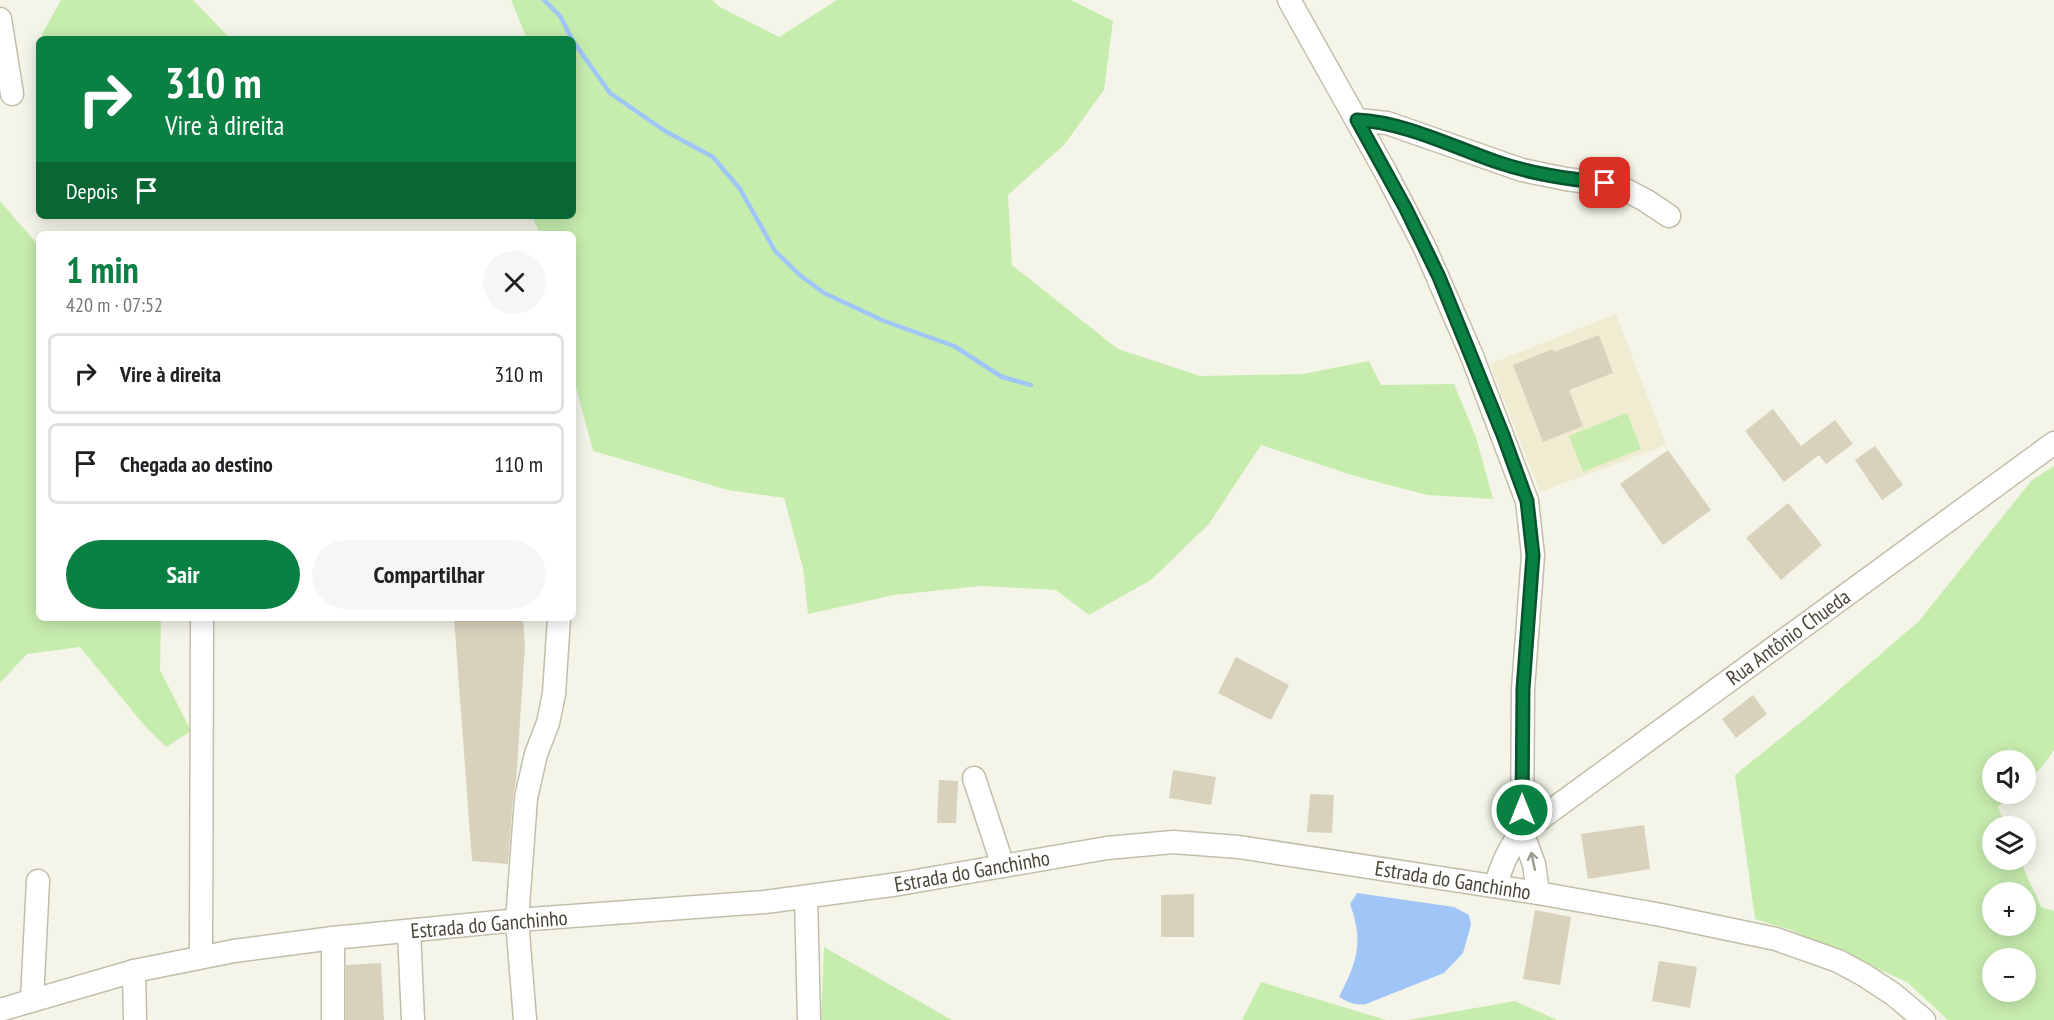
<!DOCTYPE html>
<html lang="pt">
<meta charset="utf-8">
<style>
body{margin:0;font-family:"PT Sans Narrow",sans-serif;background:#f6f6f6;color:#202124;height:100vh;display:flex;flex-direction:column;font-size:22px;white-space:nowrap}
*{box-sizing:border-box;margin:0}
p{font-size:20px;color:#757577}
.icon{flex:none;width:33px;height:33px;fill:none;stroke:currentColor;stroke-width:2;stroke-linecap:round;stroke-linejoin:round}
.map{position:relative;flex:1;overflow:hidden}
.panel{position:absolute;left:36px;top:231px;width:540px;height:390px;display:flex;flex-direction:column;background:#fff;border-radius:9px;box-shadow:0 3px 15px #0003}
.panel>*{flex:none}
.banner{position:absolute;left:36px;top:36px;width:540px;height:183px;border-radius:9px;box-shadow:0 3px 15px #0003;background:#0b8043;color:#fff;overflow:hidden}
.controls{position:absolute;left:1982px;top:750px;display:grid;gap:12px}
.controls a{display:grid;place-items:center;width:54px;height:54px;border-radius:50%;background:#fff;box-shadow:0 3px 15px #0003;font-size:30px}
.pin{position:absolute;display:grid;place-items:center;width:51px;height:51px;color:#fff;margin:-26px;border-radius:12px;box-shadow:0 3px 9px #0006}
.me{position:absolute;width:66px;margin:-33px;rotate:0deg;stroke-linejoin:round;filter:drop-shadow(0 0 4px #0008)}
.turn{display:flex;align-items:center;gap:21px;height:126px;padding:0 30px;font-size:27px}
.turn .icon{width:78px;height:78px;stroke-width:2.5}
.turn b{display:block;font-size:42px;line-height:51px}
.then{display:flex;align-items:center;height:57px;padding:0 30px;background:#0003;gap:12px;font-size:22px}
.round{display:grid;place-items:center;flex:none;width:63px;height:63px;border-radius:32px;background:#f6f6f6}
.overview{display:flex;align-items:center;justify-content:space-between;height:102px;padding:0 30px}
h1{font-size:36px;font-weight:600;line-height:45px;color:#0b8043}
.cta{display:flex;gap:12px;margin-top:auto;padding:12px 30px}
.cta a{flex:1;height:69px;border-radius:36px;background:#0b8043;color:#fff;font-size:24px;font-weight:600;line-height:69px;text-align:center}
.cta a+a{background:#f6f6f6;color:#202124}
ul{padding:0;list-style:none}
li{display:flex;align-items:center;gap:18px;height:81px;margin:0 12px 9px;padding:0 18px;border:3px solid #e0e0e0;border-radius:9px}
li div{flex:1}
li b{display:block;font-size:22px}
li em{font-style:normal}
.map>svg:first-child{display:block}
.education{fill:#f0ecd1}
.green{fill:#c7edae;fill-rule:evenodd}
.water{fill:#a0c6f7}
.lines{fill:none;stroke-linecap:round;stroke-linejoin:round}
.stream{stroke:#a0c6f7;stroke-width:4.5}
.building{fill:#d8d2bd}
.minor-casing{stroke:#c2beaa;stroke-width:25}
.minor{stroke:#fff;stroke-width:22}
.oneway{stroke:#9b9990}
.route-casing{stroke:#07532c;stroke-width:15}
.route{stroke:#0b8043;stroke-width:10}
.labels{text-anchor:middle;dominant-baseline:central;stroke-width:4.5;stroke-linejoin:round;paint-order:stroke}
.street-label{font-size:21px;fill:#4a4536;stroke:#fff}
</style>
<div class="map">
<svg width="2054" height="1020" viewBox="0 0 2054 1020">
<rect width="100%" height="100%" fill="#f5f4e9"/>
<!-- education -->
<polygon class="education" points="1616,314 1666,445 1540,492 1490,364"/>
<!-- green -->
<g class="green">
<polygon points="61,0 193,0 227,35 226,39 42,39 42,34"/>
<polygon points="511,0 712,0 720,7 779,37 837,0 1071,0 1113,21 1104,90 1064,145 1008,195 1012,265 1118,349 1200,376 1303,374 1369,361 1381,385 1454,384 1476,437 1493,499 1427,495 1355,476 1261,445 1209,524 1151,580 1089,615 1056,590 981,586 894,595 808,614 803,568 784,498 728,490 593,451 573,376 573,234 540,234 532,216 573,216 573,39 527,39"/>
<polygon points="0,201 39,246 39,618 161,618 160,670 191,731 166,747 144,725 80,647 27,654 0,683"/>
<polygon points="1627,413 1641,449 1583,472 1569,436"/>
<path d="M2054 466V750L2042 767 2025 782V760H1992V794H2012L1998 807 2006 826H1992V860H2020L2041 907 2054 911V1020H1948L1907 982 1791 930 1755 919 1735 775 1817 709 1919 621 2032 480ZM1992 892H2025V926H1992ZM1992 958H2025V992H1992Z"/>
<polygon points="824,947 952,1020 821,1020"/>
<polygon points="1261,982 1386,1020 1242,1020"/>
<polygon points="1515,1001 1557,1020 1408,1020"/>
</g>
<!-- water -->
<path class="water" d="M1357 893 1454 907 1469 915 1471 925 1463 953 1444 973 1366 1004C1356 1006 1348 1002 1339 997 1357 962 1364 942 1350 904Z"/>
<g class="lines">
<!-- stream -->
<g class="stream">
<polyline points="544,0 560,16 572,39"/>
<polyline points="573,41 610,93 665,131 713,157 740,189 775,251 801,276 824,293 884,321 954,346 1002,377 1031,385"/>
</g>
</g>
<!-- building -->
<g class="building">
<polygon points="1599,335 1613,373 1569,390 1583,426 1543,442 1513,365 1553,349 1554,352"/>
<polygon points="1773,409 1801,446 1835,420 1853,444 1826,464 1819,455 1784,482 1745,431"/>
<polygon points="1875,446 1903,485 1882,500 1855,460"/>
<polygon points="1668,450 1711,510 1663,545 1620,484"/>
<polygon points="1788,503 1822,545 1781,580 1746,538"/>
<polygon points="454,618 523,618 525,646 516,782 513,797 508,864 472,861"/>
<polygon points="1236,657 1289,685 1271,720 1218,693"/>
<polygon points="1753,695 1767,714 1736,738 1722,719"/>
<polygon points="1173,770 1216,777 1211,805 1169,798"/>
<polygon points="939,780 958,781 956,823 937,823"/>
<polygon points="1310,794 1334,795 1332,833 1307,832"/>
<polygon points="1644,825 1650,869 1588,879 1581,834"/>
<polygon points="1194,894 1194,937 1161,937 1161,895"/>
<polygon points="1535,910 1571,917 1560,985 1523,979"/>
<polygon points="1659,961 1697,967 1690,1008 1652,1001"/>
<polygon points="381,963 384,1020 346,1020 346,965"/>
</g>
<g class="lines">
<defs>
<g id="minor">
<polyline points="1289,0 1385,171 1425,248 1472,356 1527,501 1533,555 1523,689 1522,832 1534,864 1538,893"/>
<polyline points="0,19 12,94"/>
<polyline points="1357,120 1387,123 1522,170 1566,179 1618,186 1645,200 1669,216"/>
<polyline points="974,778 1003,866"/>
<path d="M1495 886C1502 866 1508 848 1522 832L2054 443"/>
<polyline points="806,897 809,1020"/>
<polyline points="409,931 413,1020"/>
<polyline points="201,957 202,618"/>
<polyline points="134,971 135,1020"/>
<polyline points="32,1000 38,881"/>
<polyline points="0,1010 134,971 234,951 333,938 517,920 765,902 899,884 1107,848 1173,842 1239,847 1538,893 1661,915 1776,939 1838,961 1864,975 1893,994 1924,1020"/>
<polyline points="333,1020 333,938"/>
<polyline points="525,1020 517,920 526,798 536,754 548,723 554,694 559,618"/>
</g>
</defs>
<!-- minor casing -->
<use href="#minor" class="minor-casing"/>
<!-- minor -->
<use href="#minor" class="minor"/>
</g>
<!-- one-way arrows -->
<defs><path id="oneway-shaft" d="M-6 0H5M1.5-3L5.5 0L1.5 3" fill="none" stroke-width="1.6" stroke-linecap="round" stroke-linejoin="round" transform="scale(1.5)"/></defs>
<use class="oneway" href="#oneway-shaft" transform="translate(1533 861) rotate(-102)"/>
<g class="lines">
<defs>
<path id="route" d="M1522 810 1523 689 1533 555 1527 501 1503 435 1439 277 1406 209 1357 120C1404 122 1453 147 1497 162 1532 174 1568 179 1605 183"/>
</defs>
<!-- route casing -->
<use href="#route" class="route-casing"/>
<!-- route -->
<use href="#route" class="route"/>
</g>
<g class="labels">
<!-- street labels -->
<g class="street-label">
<text transform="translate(1788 637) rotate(-36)">Rua Antônio Chueda</text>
<text transform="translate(972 871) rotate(-10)">Estrada do Ganchinho</text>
<text transform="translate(1453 880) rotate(9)">Estrada do Ganchinho</text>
<text transform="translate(489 924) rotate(-5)">Estrada do Ganchinho</text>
</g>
</g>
</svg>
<div class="controls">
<a><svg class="icon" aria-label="sound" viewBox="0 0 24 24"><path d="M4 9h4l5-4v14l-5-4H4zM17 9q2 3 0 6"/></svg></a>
<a><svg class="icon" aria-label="layers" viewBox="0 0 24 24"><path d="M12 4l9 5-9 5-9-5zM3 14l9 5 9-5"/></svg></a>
<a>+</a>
<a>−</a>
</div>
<div class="pin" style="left:1605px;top:183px;background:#d93025"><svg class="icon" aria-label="arrive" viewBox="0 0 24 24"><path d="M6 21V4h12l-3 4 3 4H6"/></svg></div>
<svg class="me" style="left:1522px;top:810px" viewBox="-20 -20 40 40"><circle r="17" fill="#0b8043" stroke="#fff" stroke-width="3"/><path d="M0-11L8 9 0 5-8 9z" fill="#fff"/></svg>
<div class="banner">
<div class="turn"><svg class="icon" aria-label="right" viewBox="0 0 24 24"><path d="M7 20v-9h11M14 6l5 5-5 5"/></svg><div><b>310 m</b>Vire à direita</div></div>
<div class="then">Depois<svg class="icon" aria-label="arrive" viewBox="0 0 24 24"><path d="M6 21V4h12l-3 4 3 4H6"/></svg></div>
</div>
<section class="panel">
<div class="overview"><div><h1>1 min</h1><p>420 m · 07:52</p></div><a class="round"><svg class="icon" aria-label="close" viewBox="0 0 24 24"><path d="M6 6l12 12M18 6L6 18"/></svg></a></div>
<ul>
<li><svg class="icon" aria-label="right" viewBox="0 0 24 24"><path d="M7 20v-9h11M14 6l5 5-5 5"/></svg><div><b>Vire à direita</b></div><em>310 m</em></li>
<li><svg class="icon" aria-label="arrive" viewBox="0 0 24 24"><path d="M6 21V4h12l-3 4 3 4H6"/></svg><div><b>Chegada ao destino</b></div><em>110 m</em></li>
</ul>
<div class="cta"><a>Sair</a><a>Compartilhar</a></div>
</section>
</div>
